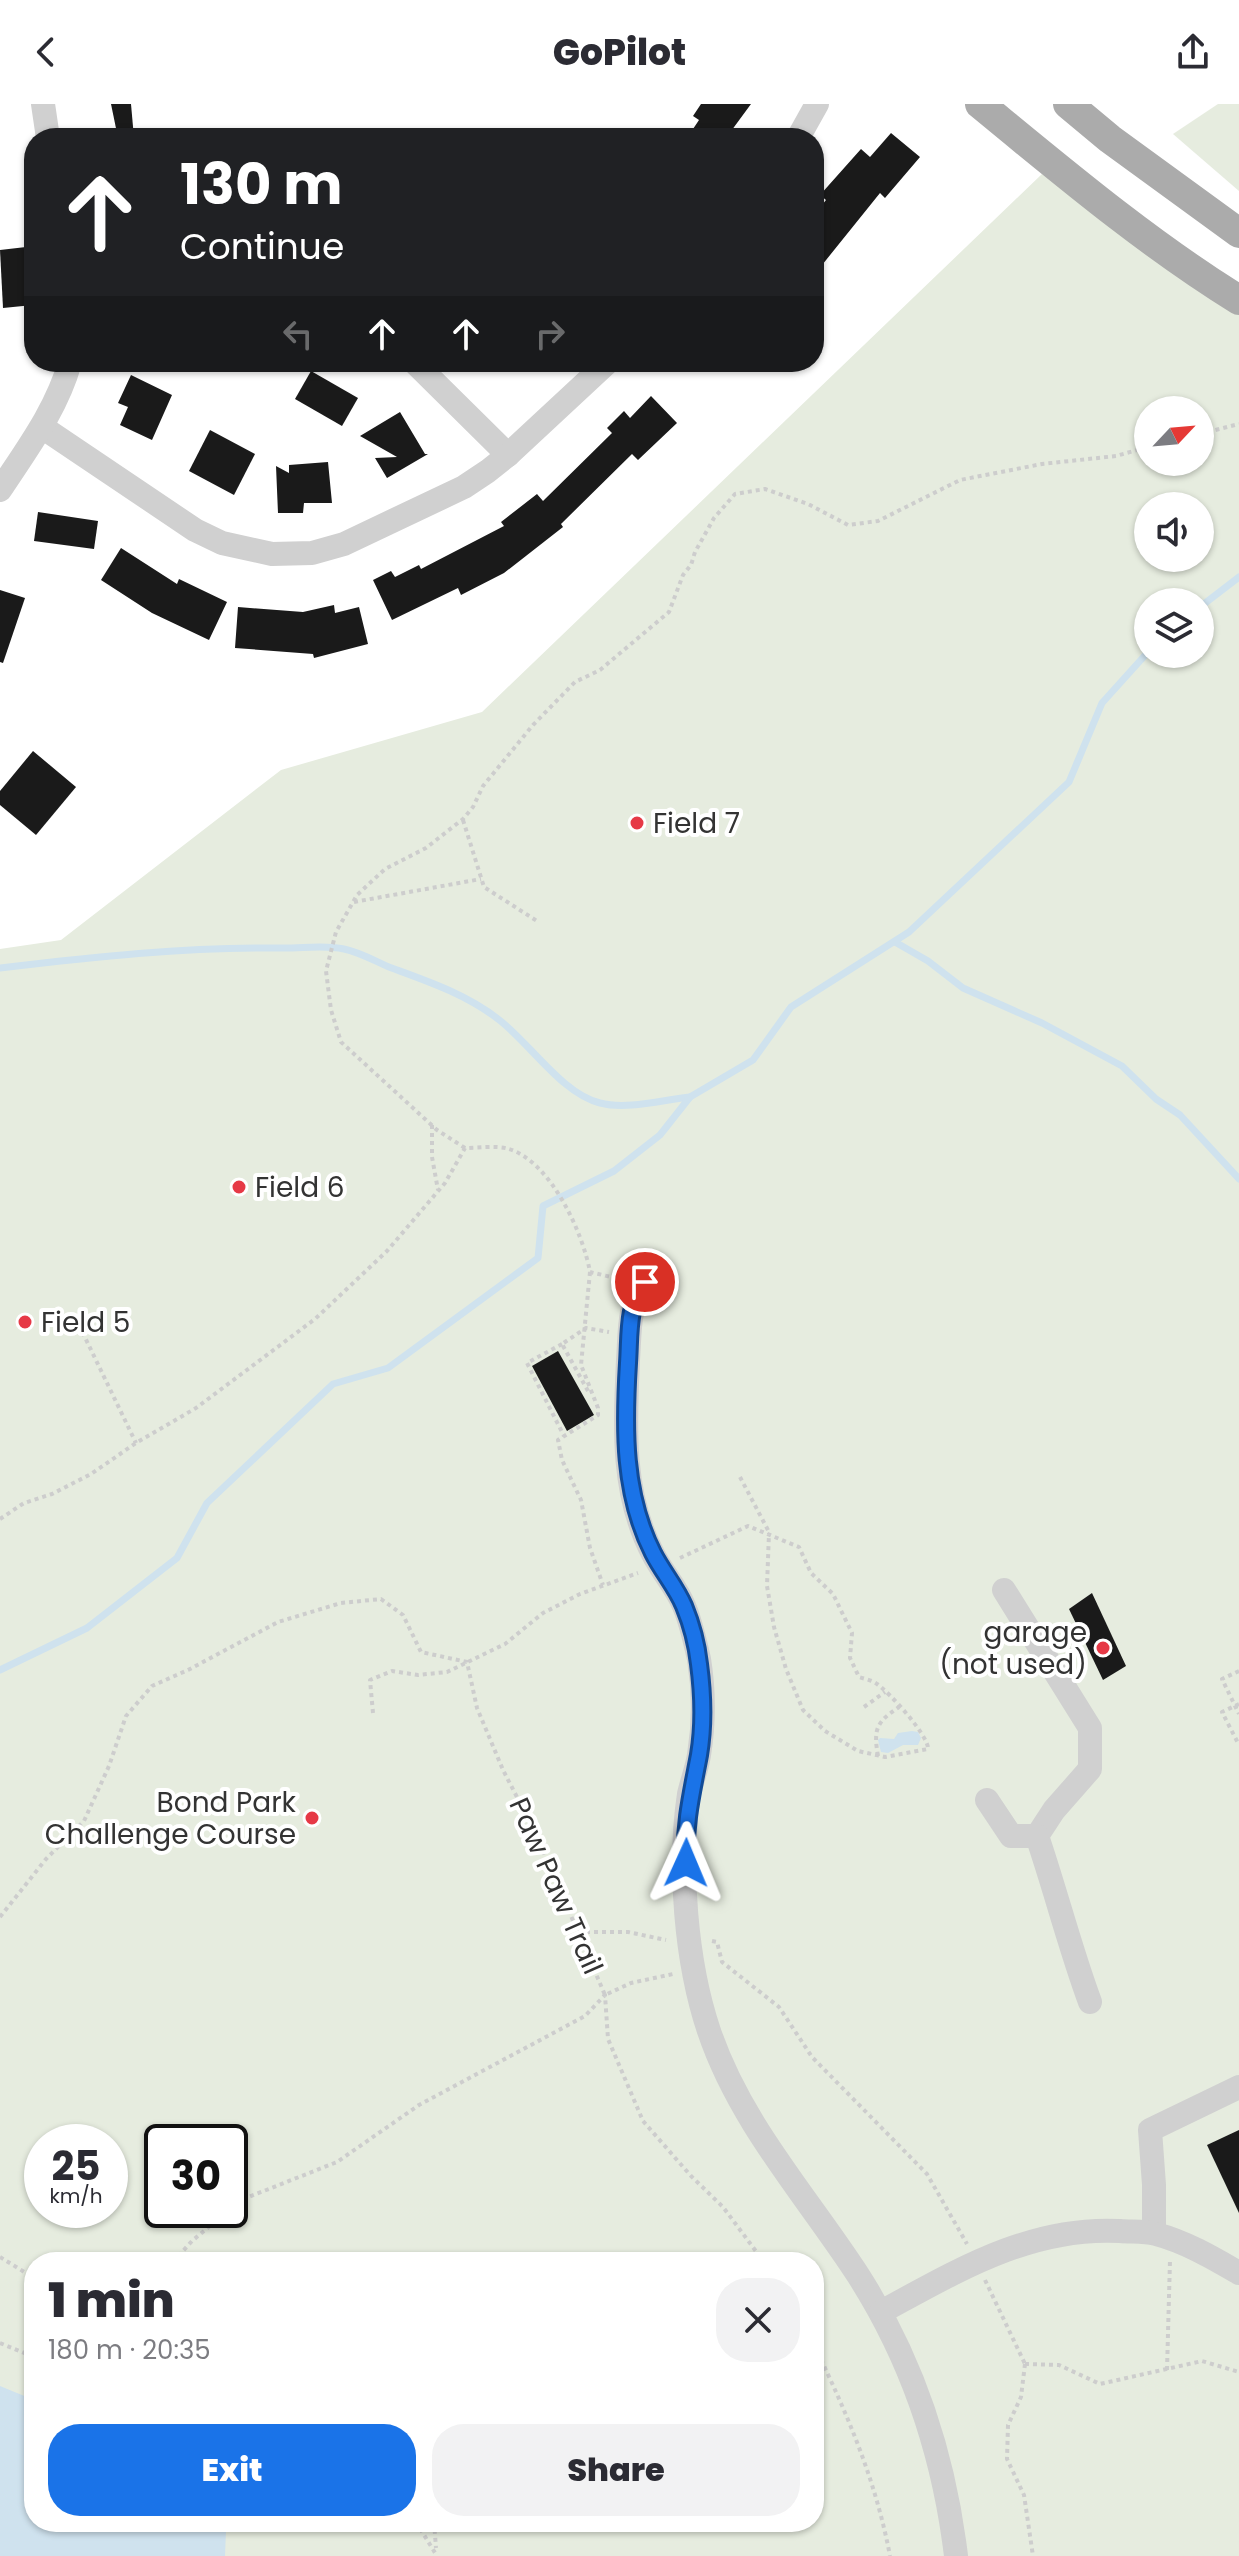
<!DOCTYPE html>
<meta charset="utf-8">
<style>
body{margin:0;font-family:Poppins,sans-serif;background:#f2f2f3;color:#2b2b33;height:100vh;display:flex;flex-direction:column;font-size:30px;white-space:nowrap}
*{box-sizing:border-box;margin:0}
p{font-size:26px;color:#7c7c81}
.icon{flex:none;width:44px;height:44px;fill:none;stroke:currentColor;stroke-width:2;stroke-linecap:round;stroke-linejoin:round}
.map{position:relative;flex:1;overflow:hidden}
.sheet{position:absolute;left:24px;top:2148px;width:800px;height:280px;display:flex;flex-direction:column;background:#fff;border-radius:32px;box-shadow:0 2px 6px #0004}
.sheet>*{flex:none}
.hud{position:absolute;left:24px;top:24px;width:800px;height:244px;border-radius:32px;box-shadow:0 2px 6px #0004;background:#202124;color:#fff;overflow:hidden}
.needle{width:52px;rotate:64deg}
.buttons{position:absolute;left:1134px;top:292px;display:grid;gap:16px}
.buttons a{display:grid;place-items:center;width:80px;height:80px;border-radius:50%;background:#fff;box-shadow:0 2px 6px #0004;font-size:40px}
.speed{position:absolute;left:24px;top:2020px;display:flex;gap:16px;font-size:40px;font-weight:700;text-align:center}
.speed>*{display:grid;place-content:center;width:104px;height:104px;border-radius:50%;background:#fff;box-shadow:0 2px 6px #0004;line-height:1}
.speed small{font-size:20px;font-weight:400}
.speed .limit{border:4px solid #111;border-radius:12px;background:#fff;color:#111}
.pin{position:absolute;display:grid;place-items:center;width:68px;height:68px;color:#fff;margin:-34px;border:4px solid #fff;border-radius:50%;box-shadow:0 2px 8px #0007}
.me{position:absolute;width:88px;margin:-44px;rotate:1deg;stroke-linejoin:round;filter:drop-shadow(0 0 6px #0008)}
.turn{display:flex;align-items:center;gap:28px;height:168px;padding:0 24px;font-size:36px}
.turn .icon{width:104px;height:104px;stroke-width:2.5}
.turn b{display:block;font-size:56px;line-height:68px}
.lanes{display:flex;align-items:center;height:76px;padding:0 24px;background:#0003;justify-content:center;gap:40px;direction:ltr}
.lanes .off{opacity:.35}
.round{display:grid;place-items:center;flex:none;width:84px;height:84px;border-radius:32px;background:#f2f2f3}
.head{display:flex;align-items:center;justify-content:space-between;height:136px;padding:0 24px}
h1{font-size:48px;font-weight:800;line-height:60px}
.button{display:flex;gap:16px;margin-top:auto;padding:16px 24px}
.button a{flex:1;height:92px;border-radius:32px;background:#1a73e8;color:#fff;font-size:32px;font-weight:800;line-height:92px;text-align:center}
.button a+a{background:#f2f2f3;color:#2b2b33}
header{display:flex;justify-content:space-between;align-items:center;height:104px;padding:0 24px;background:#fff;font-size:36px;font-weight:800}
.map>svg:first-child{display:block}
.green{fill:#e6ecdf;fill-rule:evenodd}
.water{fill:#cfe2ee}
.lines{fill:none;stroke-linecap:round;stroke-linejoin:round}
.stream{stroke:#cfe2ee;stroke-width:7}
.building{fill:#1a1a1a}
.path{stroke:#cdcdcd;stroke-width:4;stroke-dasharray:4 4;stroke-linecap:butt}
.minor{stroke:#d0d0d0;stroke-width:24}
.major{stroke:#ababab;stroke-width:30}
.route-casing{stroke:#114b97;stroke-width:20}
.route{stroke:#1a73e8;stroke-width:14}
.poi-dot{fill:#e63946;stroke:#fff;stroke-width:3}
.labels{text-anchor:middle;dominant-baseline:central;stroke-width:8;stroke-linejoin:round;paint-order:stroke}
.poi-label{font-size:28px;fill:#333;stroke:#fff;text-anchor:start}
.street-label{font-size:28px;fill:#333;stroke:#fff}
</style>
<header><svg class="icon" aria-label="back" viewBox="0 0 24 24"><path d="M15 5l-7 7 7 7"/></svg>GoPilot<svg class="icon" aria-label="share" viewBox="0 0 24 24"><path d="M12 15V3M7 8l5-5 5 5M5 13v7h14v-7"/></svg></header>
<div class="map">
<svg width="1239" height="2452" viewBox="0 0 1239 2452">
<rect width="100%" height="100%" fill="#fff"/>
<!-- green -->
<g class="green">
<polygon points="1218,0 1239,0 1239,87 1173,30"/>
<path d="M1042 70 1239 203V2452H0V845L61 836 281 666 482 608ZM1148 306H1200V358H1148ZM1148 402H1200V454H1148ZM1148 498H1200V550H1148ZM42 2038H110V2106H42ZM162 2038H230V2106H162ZM34 2158H814V2418H34Z"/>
</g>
<!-- water -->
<g class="water">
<polygon points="912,1627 918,1628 921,1634 918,1641 903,1641 888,1649 881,1648 878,1636 880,1634 894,1635 898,1629"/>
<polygon points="0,2282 34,2296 34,2418 232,2418 226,2427 225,2452 0,2452"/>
</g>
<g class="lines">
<!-- stream -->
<g class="stream">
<polyline points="1200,503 1239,473"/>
<polyline points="895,838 928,857 963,884 1042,919 1122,962 1156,995 1180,1011 1239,1075"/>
<path d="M0 864C93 853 184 843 278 844 300 845 322 840 344 845 359 848 375 857 389 863 427 877 466 890 498 915 529 938 562 990 600 999 627 1006 662 996 690 993"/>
<polyline points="0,1566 87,1524 177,1454 207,1399 333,1280 388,1264 538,1154 543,1102 614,1067 660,1031 690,993 753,956 791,903 909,828 1069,678 1102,599 1148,548"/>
</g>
</g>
<!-- building -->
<g class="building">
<polygon points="111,0 131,0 134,34 118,34"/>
<polygon points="701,0 751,0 726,34 687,34 699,16 693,12"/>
<polygon points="891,29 920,53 885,94 880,89 814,171 814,111 826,96 820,91 861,45 870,53"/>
<polygon points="26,143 33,201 3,204 0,146"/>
<polygon points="311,267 358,294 342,322 295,295"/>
<polygon points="131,271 172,291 152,336 120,321 128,303 118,299"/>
<polygon points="651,292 677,319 638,356 632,350 561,420 563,423 504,469 461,491 458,484 392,516 373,476 391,467 395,473 419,461 421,465 504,422 501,418 537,390 543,397 612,329 607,324 624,307 630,314"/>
<polygon points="400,308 425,350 428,350 387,374 375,354 397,353 360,332"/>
<polygon points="210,326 255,350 234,391 189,367"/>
<polygon points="328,358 332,399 304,399 303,409 278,409 276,362 289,369 289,361"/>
<polygon points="38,408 98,417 94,445 34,437"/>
<polygon points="121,444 177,480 179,475 227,498 209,536 152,509 101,476"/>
<polygon points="0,486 25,494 3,559 0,558"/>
<polygon points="334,501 335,509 359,503 368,540 314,554 313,550 235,544 238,503 303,508"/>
<polygon points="33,647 76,683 36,731 0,701 0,687"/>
<polygon points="558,1247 594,1311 567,1327 532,1262"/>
<polygon points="1092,1489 1126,1562 1103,1576 1069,1505"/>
<polygon points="1239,2026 1239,2109 1207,2041"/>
</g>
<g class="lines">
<!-- path -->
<g class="path">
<polyline points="1200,330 1239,320"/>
<polyline points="463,716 484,783 537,817"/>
<polyline points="354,798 481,775"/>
<polyline points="432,1021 432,1053 438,1086"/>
<polyline points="465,1044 437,1026 341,938 331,906 326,867 336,828 357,791 385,765 426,744 463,715 473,703 483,682 533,621 575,578 600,566 669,508 683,471 691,461 695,448 714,414 735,390 765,385 808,400 848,421 878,417 960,376 1042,360 1116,352 1148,343"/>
<polyline points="590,1168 581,1261 598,1304 598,1311 558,1336 562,1356 581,1396 590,1444 603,1481"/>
<polyline points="79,1221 136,1339"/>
<polyline points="562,1240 527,1259 564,1332"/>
<polyline points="588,1287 562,1240 586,1224 609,1228"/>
<polyline points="740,1373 769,1428"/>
<path d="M0 1415 24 1399 52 1390 91 1370 136 1339 196 1304 315 1215 387 1147 445 1079 465 1044C478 1044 497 1041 509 1045 551 1058 583 1129 590 1168L611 1173 620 1180"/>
<path d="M680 1454 748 1422 799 1443 811 1469 833 1490 852 1529 850 1554 859 1573C865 1575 872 1576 877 1580 889 1588 929 1632 928 1645L885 1653 858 1647 825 1627 803 1606 786 1565 774 1523 767 1482 769 1429"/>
<polyline points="1239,1567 1222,1575 1239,1610"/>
<polyline points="1239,1600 1222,1608 1239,1641"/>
<polyline points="864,1603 885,1588"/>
<polyline points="373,1609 370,1576 392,1567 418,1571 447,1568 505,1540 543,1509 580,1490 638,1469"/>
<path d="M878 1652C873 1624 877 1618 899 1603"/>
<polyline points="0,1813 46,1755 84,1717 109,1662 126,1612 152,1582 188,1566 278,1518 341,1499 381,1495 403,1511 421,1548 467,1558 477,1604 503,1666 534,1726 605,1891 631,1879 673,1870"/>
<polyline points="578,1828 628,1828 666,1836"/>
<polyline points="712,1837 717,1838 722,1858 779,1903 812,1953 927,2070 967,2140"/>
<polyline points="230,2105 241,2096 337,2058 419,2001 585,1912 605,1891 608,1935 643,2017 691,2072 723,2103 764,2158"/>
<polyline points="0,2153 34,2174"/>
<polyline points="173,2158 192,2137 229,2106"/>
<polyline points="985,2176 1025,2260"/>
<polyline points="0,2239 34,2253"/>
<path d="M814 2241C847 2309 876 2377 890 2452"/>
<polyline points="1025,2260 1059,2261 1100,2280 1202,2257 1239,2268"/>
<polyline points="1025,2260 1021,2293 1008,2321 1007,2355 1024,2391 1033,2452"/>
<polyline points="1167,2266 1170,2156"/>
<polyline points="416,2418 437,2452"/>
<polyline points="434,2418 436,2444"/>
</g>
<!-- minor -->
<g class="minor">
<polyline points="43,0 48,34"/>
<polyline points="798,34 817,0"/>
<polyline points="414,258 508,351"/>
<polyline points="42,323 195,426 222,439 272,450 312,449 344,440 464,383 488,367 508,351 608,258"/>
<path d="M0 386C27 345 57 305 70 258"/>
<path d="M645 1178C628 1200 630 1229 628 1256 625 1322 621 1389 653 1450 662 1468 677 1484 684 1502 691 1518 695 1538 699 1555 704 1586 704 1620 699 1651 697 1664 692 1677 689 1690 678 1762 686 1859 709 1927 740 2019 806 2091 858 2171 913 2257 944 2351 956 2452"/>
<path d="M1004 1486 1090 1624V1665L1054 1706 1037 1732C1056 1788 1070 1844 1090 1898"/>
<polyline points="987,1696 1011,1732 1037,1732"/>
<polyline points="1154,2129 1154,2081 1150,2026 1239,1983"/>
<path d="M881 2208C957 2167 1030 2122 1120 2127 1132 2128 1145 2127 1156 2130 1186 2138 1213 2154 1239 2169"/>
</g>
<!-- major -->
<g class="major">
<path d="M980 0C1064 69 1147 139 1239 196"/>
<polyline points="1068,0 1110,35 1239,129"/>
</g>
</g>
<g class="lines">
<defs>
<path id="route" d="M645 1178C627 1201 630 1231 628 1259 624 1324 623 1390 653 1449 662 1467 676 1483 684 1502 691 1519 697 1542 699 1560 703 1590 704 1621 699 1651 692 1688 684 1721 686 1759"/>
</defs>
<!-- route casing -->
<use href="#route" class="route-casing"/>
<!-- route -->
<use href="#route" class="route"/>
</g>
<!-- markers -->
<g class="poi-dot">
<circle cx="637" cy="719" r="8"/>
<circle cx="239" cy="1083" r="8"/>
<circle cx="25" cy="1218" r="8"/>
<circle cx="1103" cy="1544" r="8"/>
<circle cx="312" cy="1714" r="8"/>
</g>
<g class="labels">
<!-- poi labels -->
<g class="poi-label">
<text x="653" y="719">Field 7</text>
<text x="255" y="1083">Field 6</text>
<text x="41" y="1218">Field 5</text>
<text x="1087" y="1528" text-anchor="end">garage<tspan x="1087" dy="32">(not used)</tspan></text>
<text x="296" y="1698" text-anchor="end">Bond Park<tspan x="296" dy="32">Challenge Course</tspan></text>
</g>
<!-- street labels -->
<g class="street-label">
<text transform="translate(556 1782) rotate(66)">Paw Paw Trail</text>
</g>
</g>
</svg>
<div class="buttons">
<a><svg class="needle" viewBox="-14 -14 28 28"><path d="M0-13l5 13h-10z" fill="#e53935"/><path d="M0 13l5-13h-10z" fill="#7c7c81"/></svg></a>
<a><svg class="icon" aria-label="sound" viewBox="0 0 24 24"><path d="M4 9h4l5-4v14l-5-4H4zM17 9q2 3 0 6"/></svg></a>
<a><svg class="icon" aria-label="layers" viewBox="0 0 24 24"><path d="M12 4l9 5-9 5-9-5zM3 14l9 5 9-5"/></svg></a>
</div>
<div class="speed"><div>25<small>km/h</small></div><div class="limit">30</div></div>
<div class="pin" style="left:645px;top:1178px;background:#d93025"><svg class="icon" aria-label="arrive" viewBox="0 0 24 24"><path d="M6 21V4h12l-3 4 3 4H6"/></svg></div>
<svg class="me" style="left:686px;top:1759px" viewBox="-20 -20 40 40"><path d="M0-17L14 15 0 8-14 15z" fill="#1a73e8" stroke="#fff" stroke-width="4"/></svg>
<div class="hud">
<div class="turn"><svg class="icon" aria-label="ahead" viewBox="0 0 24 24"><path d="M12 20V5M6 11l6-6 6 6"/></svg><div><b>130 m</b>Continue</div></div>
<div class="lanes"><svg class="icon off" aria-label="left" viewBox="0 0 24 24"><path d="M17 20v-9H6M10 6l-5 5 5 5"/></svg><svg class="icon" aria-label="ahead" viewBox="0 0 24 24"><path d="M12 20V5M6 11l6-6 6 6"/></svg><svg class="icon" aria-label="ahead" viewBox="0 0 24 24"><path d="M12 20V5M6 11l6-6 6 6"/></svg><svg class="icon off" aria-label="right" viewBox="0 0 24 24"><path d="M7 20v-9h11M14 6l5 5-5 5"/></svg></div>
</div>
<section class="sheet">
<div class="head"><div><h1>1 min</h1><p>180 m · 20:35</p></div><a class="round"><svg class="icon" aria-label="close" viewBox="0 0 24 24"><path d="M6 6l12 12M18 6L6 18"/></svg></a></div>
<div class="button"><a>Exit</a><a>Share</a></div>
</section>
</div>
